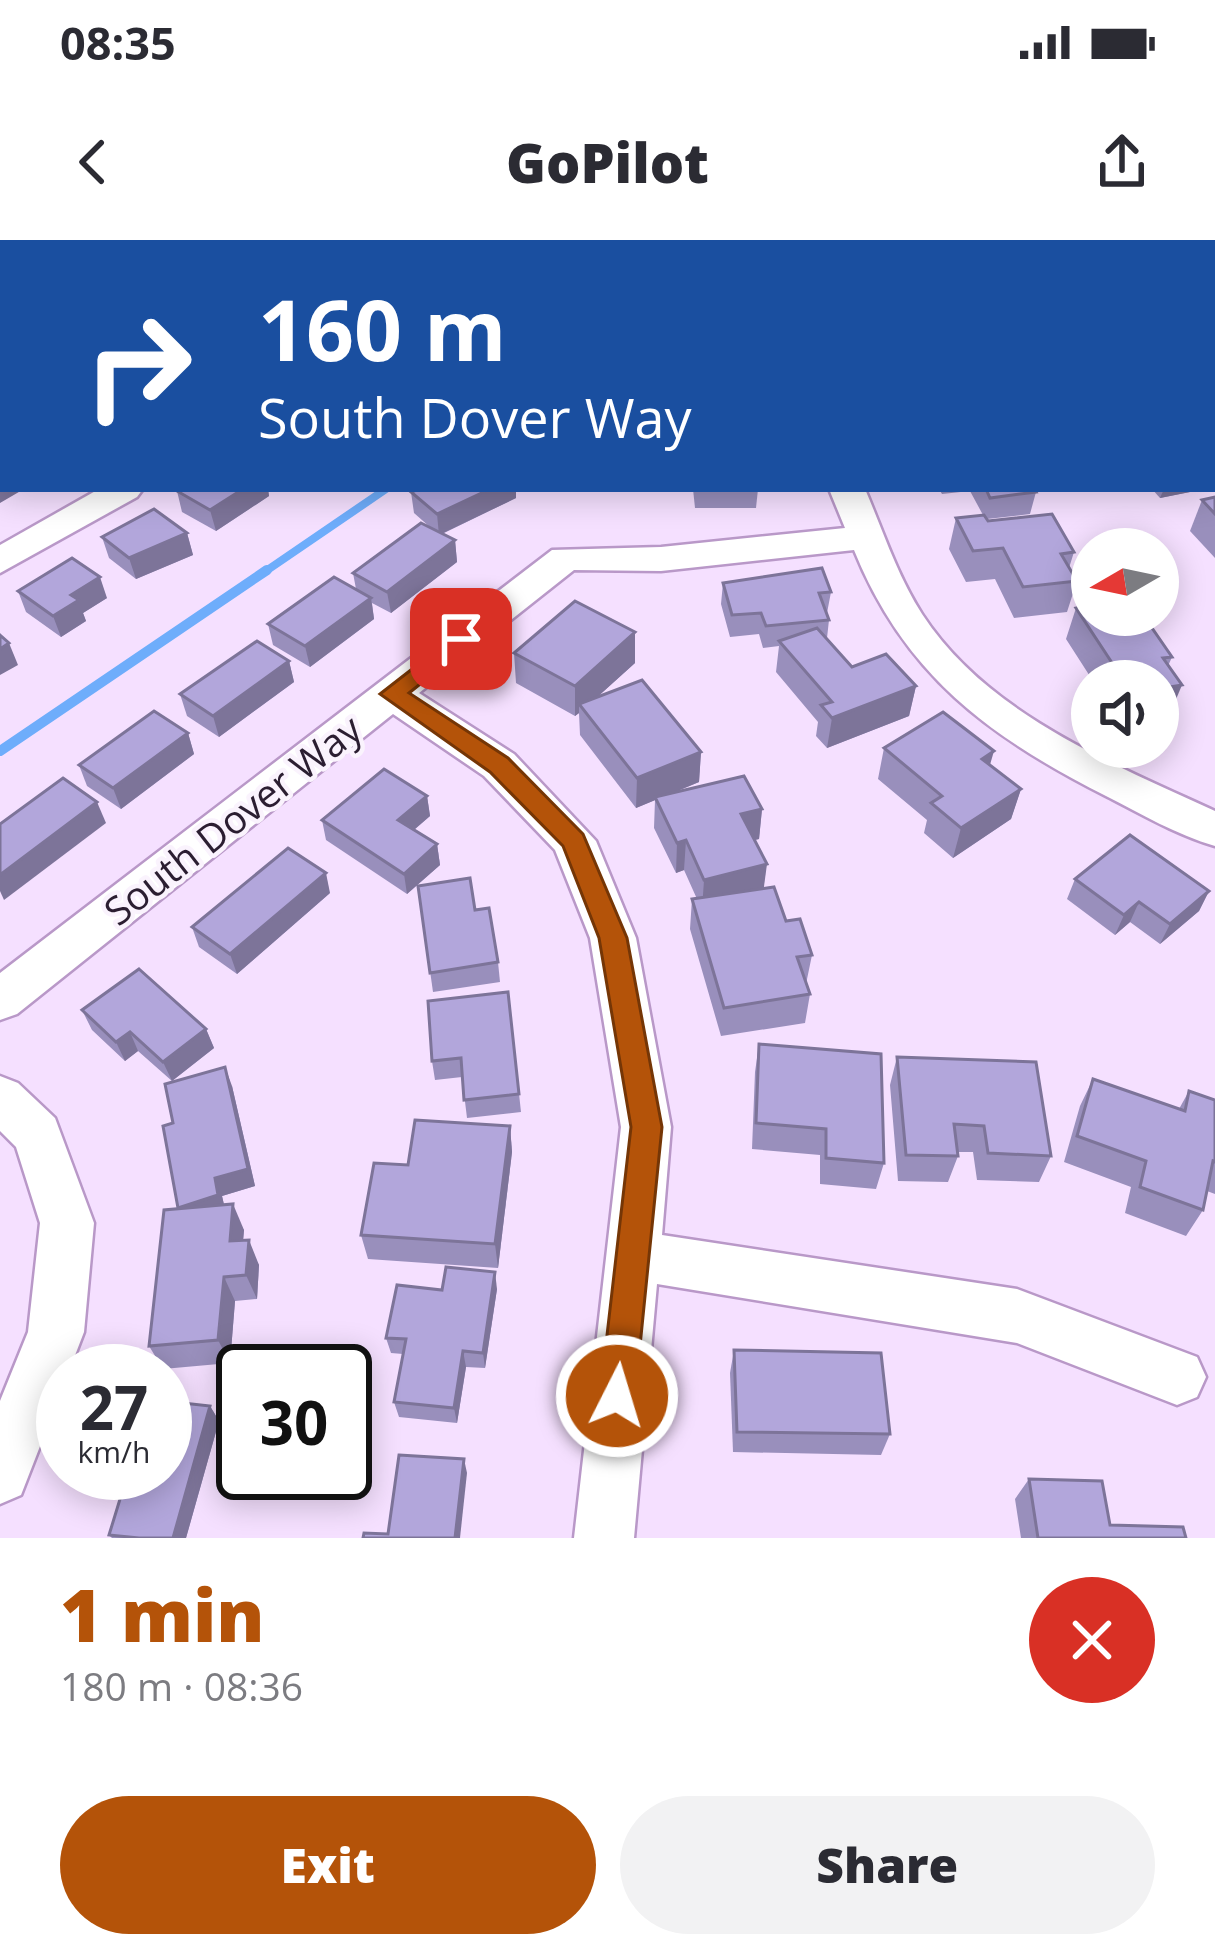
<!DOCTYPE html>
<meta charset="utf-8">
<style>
body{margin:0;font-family:"Open Sans",sans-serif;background:#f2f2f3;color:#2b2b33;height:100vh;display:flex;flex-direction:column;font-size:45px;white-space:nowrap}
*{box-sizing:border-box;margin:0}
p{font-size:39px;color:#7c7c81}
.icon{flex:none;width:66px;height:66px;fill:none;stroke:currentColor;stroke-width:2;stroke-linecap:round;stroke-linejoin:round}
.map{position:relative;height:1298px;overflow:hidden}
.side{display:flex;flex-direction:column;background:#fff;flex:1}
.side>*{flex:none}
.hud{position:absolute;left:0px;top:0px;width:1215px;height:252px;box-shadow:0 6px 30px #0003;background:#1a4fa0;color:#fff;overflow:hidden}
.needle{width:78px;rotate:261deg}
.fabs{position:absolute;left:1071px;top:288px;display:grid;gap:24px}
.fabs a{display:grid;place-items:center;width:108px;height:108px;border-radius:50%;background:#fff;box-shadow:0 6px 30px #0003;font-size:60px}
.speed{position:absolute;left:36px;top:1104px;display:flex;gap:24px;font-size:60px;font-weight:700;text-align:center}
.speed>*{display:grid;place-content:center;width:156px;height:156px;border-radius:50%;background:#fff;box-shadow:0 6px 30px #0003;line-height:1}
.speed small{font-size:30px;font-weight:400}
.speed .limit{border:6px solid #111;border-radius:18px;background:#fff;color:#111}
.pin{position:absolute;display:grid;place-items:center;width:102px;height:102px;color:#fff;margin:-51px;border-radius:24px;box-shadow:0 6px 18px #0006}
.me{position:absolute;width:132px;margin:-66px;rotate:5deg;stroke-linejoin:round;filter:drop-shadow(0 0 9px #0008)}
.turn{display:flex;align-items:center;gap:42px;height:252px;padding:0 60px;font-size:54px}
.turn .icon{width:156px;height:156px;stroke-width:2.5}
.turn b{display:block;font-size:84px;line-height:102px}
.round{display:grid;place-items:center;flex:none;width:126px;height:126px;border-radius:63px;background:#f2f2f3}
.summary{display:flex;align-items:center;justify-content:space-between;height:204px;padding:0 60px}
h1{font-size:72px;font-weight:800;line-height:90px;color:#b45309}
.primary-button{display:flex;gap:24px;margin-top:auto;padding:24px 60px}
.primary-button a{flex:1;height:138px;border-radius:72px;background:#b45309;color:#fff;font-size:48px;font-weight:800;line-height:138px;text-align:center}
.primary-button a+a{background:#f2f2f3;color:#2b2b33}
.status{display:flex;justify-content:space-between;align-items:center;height:84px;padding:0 60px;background:#fff;direction:ltr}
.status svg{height:33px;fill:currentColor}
header{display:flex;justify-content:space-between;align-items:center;height:156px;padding:0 60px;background:#fff;font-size:54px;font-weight:800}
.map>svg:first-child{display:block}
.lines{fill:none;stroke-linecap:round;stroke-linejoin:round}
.stream-far1{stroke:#6eadfb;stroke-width:8}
.stream{stroke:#6eadfb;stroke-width:10}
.minor-casing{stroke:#b998c8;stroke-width:5}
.tertiary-casing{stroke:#b998c8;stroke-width:5}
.minor{fill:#fff;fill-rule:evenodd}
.tertiary{fill:#fff;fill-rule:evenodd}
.wall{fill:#998fbc}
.shaded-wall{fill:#7d7499}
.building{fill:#b2a6db;stroke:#7d7499;stroke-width:3}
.route{fill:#b45309;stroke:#753606;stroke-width:3}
.labels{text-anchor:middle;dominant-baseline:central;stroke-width:9;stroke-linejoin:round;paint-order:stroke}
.street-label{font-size:39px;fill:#2b1e31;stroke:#faf3fd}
</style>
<div class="status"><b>08:35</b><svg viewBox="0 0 49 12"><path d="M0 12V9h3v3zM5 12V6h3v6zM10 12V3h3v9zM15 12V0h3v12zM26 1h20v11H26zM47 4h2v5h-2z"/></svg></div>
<header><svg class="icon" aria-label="back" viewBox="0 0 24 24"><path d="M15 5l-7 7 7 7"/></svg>GoPilot<svg class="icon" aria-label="share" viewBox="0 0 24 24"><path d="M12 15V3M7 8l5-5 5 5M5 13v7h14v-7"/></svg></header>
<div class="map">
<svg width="1215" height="1298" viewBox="0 0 1215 1298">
<rect width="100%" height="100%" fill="#f5e0ff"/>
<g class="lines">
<!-- stream-far1 -->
<g class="stream-far1">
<polyline points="629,3 634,0"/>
<polyline points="263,333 386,249"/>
</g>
<!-- stream -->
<polyline class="stream" points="0,511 267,330"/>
<defs>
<g id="minor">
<polygon points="372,0 402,0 371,3"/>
<polygon points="724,0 754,0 755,3 725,3"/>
<polygon points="1212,154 1215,155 1215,176 1212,175"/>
<polygon points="99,249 143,249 137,257 0,333 0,305"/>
<path d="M829 249H865C883 291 897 335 922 374 987 474 1111 523 1215 571V606C1177 595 1141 574 1106 556 989 497 904 434 854 310L661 331 574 330 419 453 514 514 596 601 636 698 671 887 662 995 1017 1049 1197 1117 1206 1137 1197 1157 1177 1165 1017 1103 657 1044 634 1298H574L621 887 590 698 555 610 484 536 393 474 17 774 0 780V733L552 310 661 307 845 288Z"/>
<polygon points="0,836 18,843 55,878 94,983 84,1092 69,1131 63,1131 63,1147 21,1255 0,1264 0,1161 28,1092 40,983 16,907 0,891"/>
</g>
<polygon id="tertiary" points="1173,0 1211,0 1213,3 1175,3"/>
</defs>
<!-- minor casing -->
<use href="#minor" class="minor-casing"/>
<!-- tertiary casing -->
<use href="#tertiary" class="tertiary-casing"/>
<!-- minor -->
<use href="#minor" class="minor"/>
<!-- tertiary -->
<use href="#tertiary" class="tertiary"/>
</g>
<!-- wall -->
<g class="wall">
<polygon points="160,0 207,0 161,2"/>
<polygon points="444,0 499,0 499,3 443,3"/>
<polygon points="823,0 874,0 873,3 825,3"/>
<rect x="961" y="0" width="40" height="3"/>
<polygon points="180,249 268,249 269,256 216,291 182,272 177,251"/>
<polygon points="419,249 516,249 516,258 442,294 455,300 457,322 391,373 372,363 374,379 310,427 273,405 268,384 356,349 353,333 431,288 414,273 411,252"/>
<polygon points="693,249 758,249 756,268 695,268"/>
<polygon points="939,249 1034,249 1036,252 1030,274 987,279 988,281 1074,312 1069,328 1077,341 1067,372 1014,378 995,339 966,342 949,309 956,278 983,275 970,251 942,254"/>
<polygon points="1152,249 1205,249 1160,258"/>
<polygon points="1215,257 1215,318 1190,291 1202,260"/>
<polygon points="187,293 193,315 136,339 109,318 102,297"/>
<polygon points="723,343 831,352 827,373 829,380 827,398 852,427 916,446 909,476 827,508 816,496 818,482 776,432 779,406 763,408 759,394 730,397 721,364"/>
<polygon points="18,351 107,358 83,373 86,381 61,397 26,372"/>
<polygon points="1076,368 1172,417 1168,426 1169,476 1158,441 1093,441 1066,399"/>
<polygon points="514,413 635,423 596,458 701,512 699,542 673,553 762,569 759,599 754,600 764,648 786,681 812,715 806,744 810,754 805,783 721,796 690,689 692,659 697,659 684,630 676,633 654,588 655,560 636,568 580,495 579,473 575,476 516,443"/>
<polygon points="289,421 294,442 219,497 187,476 180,454"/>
<polygon points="188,493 194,514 121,569 87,546 79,525"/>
<polygon points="884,508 990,525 1021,549 1011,579 953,618 924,593 927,580 878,539"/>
<polygon points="427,556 430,576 414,590 437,604 440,625 407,654 326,600 322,580"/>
<polygon points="1075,639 1209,651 1199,671 1160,704 1130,682 1115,695 1067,659"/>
<polygon points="418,646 475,670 498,722 500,742 433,752"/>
<polygon points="330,653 237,734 199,707 192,687"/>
<polygon points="508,752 521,872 467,878 462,837 435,840 432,821"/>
<polygon points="82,770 206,789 214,808 172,841 138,811 125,821 92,790"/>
<polygon points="759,804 884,923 876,949 820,944 820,915 752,909 755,832"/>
<polygon points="897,817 1051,916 1039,942 977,940 973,912 957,912 958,916 948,942 898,941 890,845"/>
<polygon points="1093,839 1179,869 1189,851 1215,860 1215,954 1207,951 1203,970 1186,996 1125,973 1131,947 1064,922 1080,866"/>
<polygon points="232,846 255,946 222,956 224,965 244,990 243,1000 259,1025 257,1059 235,1061 230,1123 163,1129 149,1106 179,969 173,883"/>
<polygon points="510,886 512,912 498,1028 368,1019 361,995 408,925"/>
<polygon points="497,1049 485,1128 466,1127 457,1183 399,1177 394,1162 403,1114 391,1113 386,1098 442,1050"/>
<polygon points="734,1110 890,1194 881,1215 733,1212 730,1133"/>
<polygon points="210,1166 219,1181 186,1298 112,1298 109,1295 125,1242 119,1241 112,1233 165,1233"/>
<polygon points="1029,1239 1110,1285 1186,1298 1021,1298 1015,1259"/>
</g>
<!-- shaded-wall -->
<g class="shaded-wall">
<polygon points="3,236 3,249 24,249 0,263 0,237"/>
<polygon points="243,249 268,249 269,256 216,291 210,270"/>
<polygon points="490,249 516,249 516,258 439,295 437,274"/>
<polygon points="1164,249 1205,249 1160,258"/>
<polygon points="187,293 193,315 136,339 129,318"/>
<polygon points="455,300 457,322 391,373 387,352"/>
<polygon points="100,337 107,358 83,373 86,381 61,397 53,376 71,355"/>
<polygon points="371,358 374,379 310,427 305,406"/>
<polygon points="635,392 635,423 583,470 579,464 579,473 575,476 575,446"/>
<polygon points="9,403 18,425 0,435 0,409"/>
<polygon points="289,421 294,442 219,497 213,476"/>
<polygon points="1182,445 1169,476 1158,478 1158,449"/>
<polygon points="916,446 909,476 827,508 832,478"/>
<polygon points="188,493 194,514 121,569 113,548"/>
<polygon points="994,511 985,542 982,519"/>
<polygon points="701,512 699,542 636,568 637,538"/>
<polygon points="1021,549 1011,579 953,618 961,588"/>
<polygon points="427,556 430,576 402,600 398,580"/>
<polygon points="97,562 106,583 4,660 0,651 0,635"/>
<polygon points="762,569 759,599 738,604 741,574"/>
<polygon points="686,600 684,630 676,633 677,603"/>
<polygon points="437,604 440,625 407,654 404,634"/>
<polygon points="767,624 763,654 702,670 704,640"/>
<polygon points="326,633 330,653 237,734 230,714"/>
<polygon points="1209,651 1199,671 1160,704 1170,684"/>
<polygon points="1139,662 1130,682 1115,695 1124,675"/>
<polygon points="206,789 214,808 172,841 163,822"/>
<polygon points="130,792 138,811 125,821 116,802"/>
<polygon points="225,827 232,846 255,946 222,956 226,973 178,968 215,938"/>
<polygon points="510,886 512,912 498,1028 495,1004"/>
<polygon points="233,964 244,990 241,1026 230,1001"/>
<polygon points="249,1000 259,1025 257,1059 246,1035"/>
<polygon points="495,1032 497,1049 485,1128 483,1113"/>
<polygon points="224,1037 235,1061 230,1123 218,1100"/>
<polygon points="463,1111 466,1127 457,1183 454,1168"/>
<polygon points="210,1166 219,1181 186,1298 173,1298"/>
<polygon points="464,1219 467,1233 460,1298 455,1298"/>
</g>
<!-- building -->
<g class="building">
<polygon points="114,0 156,0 160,3 106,3"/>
<polygon points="444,0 479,0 478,3 443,3"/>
<polygon points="661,0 692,0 693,3 650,3 650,1"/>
<polygon points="0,216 3,218 3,236 0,237"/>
<polygon points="180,249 243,249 210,270 177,251"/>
<polygon points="419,249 490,249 437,274 411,252"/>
<polygon points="986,249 1034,249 1036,252 990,258"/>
<polygon points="1215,257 1215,274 1202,260"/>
<polygon points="154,269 187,293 129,318 102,297"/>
<polygon points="1052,274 1074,312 1061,314 1077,341 1023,347 1003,308 973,311 956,278 984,275 988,281"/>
<polygon points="421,283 455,300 387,352 353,333"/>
<polygon points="72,318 100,337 71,355 79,360 53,376 18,351"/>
<polygon points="822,328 831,352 819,353 829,380 766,386 761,373 732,375 723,343"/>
<polygon points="334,337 371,358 305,406 268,384"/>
<polygon points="575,361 635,392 575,446 514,413"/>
<polygon points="1092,365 1092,375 1143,375 1172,417 1163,418 1182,445 1158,449 1158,441 1124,441 1076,368"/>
<polygon points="817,388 852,427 886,414 916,446 832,478 821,465 832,462 779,401"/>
<polygon points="0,395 9,403 0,409"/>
<polygon points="257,401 289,421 213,476 180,454"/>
<polygon points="642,440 701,512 637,538 579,464"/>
<polygon points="154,471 188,493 113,548 79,525"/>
<polygon points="943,472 994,511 982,519 1021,549 961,588 931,563 942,556 884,508"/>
<polygon points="384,529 427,556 398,580 437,604 404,634 322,580"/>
<polygon points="744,536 762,569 741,574 767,624 704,640 686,600 677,603 655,557"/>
<polygon points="63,538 97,562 0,635 0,584"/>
<polygon points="1130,595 1209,651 1170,684 1139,662 1124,675 1075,639"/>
<polygon points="288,608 326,633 230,714 192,687"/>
<polygon points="470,638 475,670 489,668 498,722 430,733 418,646"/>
<polygon points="774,647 786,681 800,679 812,715 797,717 810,754 724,768 692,659"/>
<polygon points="139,729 206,789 163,822 130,792 116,802 82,770"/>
<polygon points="508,752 519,854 464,860 461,818 432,821 428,761"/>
<polygon points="759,804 881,814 884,923 826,918 826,889 756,883"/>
<polygon points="897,817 1036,822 1051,916 988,913 984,886 954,884 958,916 906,915"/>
<polygon points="225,827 248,929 215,938 218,955 178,968 163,886 173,883 165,844"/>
<polygon points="1093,839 1185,871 1189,851 1215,860 1215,922 1213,921 1203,970 1140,947 1146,921 1077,896"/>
<polygon points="415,880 510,886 495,1004 361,995 374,923 408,925"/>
<polygon points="233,964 230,1001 249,1000 246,1035 224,1037 218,1100 149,1106 164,970"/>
<polygon points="446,1027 495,1032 483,1113 463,1111 454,1168 394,1162 406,1099 386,1098 397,1045 442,1050"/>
<polygon points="734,1110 881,1113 890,1194 737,1192"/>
<polygon points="165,1161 210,1166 173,1298 139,1298 109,1295 128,1233 165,1233"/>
<polygon points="399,1215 464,1219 455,1298 363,1298 364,1293 388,1294"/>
<polygon points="1029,1239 1102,1241 1110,1285 1183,1287 1186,1298 1038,1298"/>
</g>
<!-- route -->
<polygon class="route" points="461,391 469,394 469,405 409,453 508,518 583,594 627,698 662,887 635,1156 630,1169 617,1174 605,1169 600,1156 631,887 599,698 563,606 490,532 380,454"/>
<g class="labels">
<!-- street labels -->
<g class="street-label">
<text transform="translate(232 579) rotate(-38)">South Dover Way</text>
</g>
</g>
</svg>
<div class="fabs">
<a><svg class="needle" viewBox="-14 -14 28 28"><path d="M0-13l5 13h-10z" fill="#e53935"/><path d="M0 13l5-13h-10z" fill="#7c7c81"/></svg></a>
<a><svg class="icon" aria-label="sound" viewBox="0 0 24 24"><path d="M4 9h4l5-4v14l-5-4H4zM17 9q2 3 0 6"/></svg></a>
</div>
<div class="speed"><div>27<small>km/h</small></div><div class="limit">30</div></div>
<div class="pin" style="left:461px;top:399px;background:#d93025"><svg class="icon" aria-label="arrive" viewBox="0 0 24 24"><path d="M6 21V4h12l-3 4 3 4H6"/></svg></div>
<svg class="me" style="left:617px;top:1156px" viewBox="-20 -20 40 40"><circle r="17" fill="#b45309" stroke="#fff" stroke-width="3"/><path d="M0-11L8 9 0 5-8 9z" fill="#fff"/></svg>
<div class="hud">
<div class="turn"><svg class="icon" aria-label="right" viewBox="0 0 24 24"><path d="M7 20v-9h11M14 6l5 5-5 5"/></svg><div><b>160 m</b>South Dover Way</div></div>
</div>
</div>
<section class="side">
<div class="summary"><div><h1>1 min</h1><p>180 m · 08:36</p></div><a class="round" style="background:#d93025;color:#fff"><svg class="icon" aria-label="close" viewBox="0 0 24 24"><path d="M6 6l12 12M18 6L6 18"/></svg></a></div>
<div class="primary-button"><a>Exit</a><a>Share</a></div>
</section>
